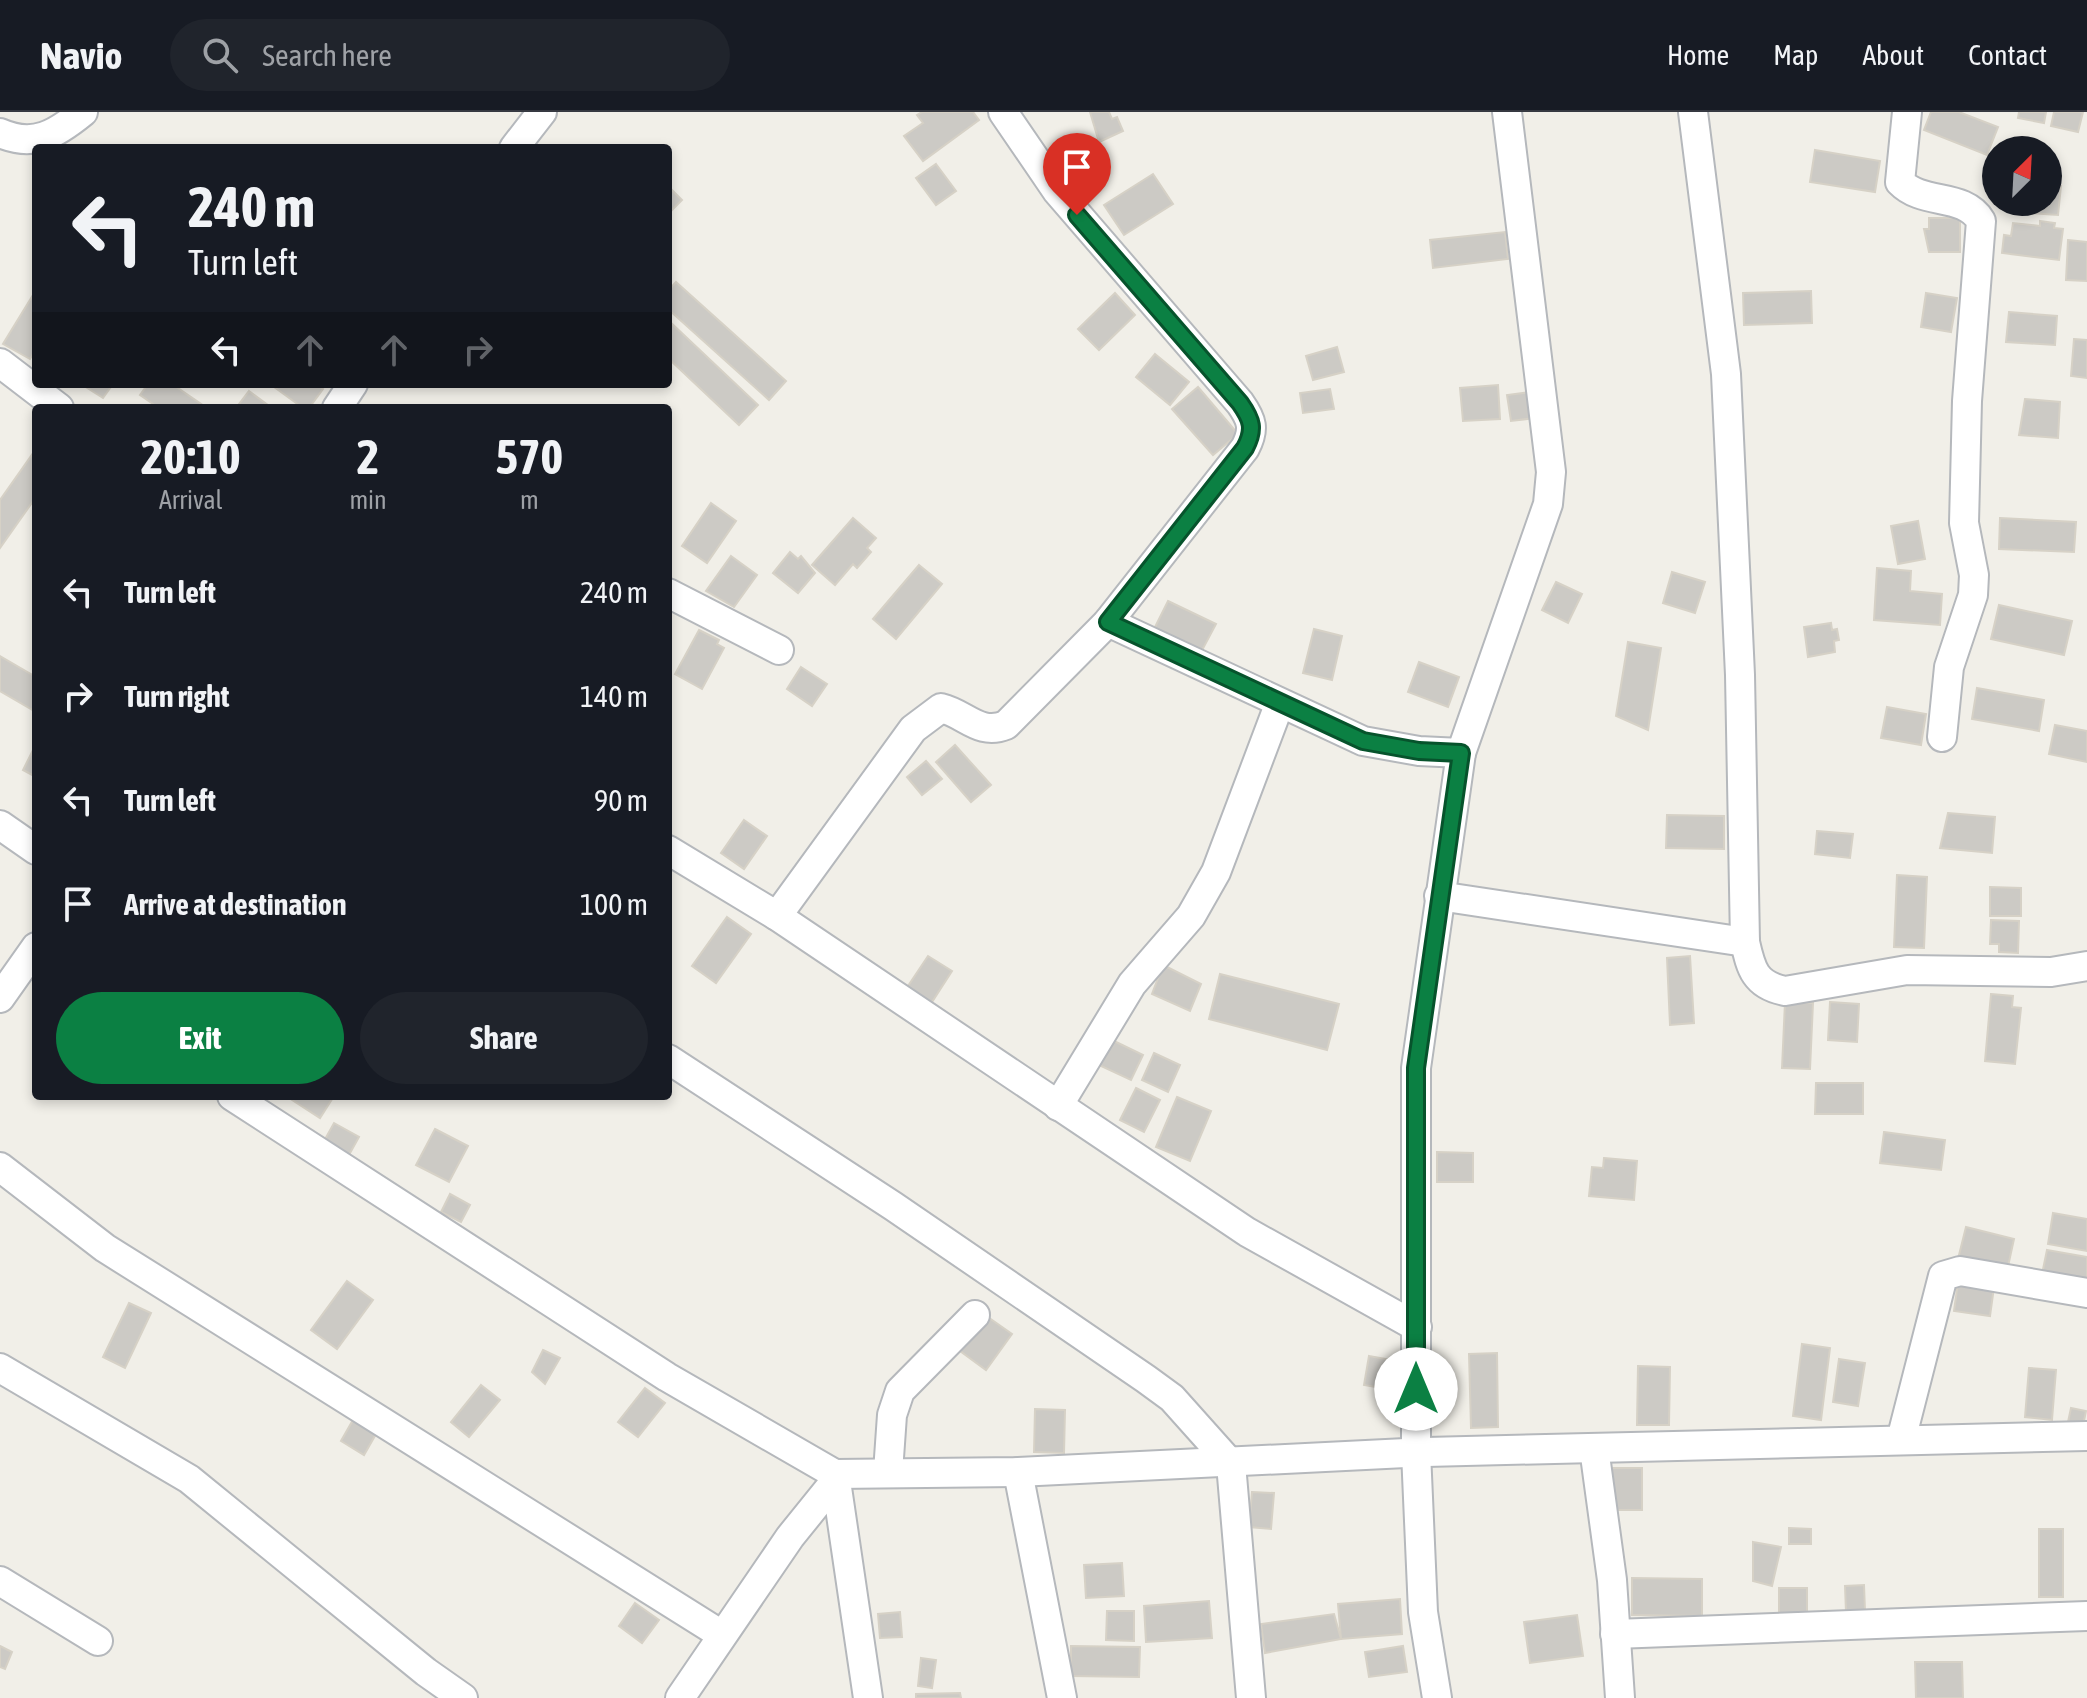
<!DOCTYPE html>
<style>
body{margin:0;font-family:"Asap Condensed",sans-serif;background:#20242c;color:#f1f3f6;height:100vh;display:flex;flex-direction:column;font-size:30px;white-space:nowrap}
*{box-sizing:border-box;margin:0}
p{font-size:26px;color:#9ea1a6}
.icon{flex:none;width:44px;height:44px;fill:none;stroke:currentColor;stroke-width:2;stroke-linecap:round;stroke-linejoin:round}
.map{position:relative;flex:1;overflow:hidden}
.drawer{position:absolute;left:32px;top:292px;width:640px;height:696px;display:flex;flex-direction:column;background:#171b24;border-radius:8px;box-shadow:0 4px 12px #0003}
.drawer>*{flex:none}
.guide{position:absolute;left:32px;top:32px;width:640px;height:244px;border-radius:8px;box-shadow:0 4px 12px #0003;background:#171b24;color:#f1f3f6;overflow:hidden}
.needle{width:52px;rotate:24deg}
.fabs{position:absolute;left:1982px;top:24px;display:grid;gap:16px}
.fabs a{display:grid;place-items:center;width:80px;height:80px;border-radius:50%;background:#171b24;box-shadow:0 4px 12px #0003;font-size:40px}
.pin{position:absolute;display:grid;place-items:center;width:68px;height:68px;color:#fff;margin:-82px -34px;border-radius:50% 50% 50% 0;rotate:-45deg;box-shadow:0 0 8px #0007}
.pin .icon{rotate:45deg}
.me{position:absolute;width:88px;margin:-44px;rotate:0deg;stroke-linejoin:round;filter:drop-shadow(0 0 6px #0008)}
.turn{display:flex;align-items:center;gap:28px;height:168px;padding:0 24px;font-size:36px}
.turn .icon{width:104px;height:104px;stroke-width:2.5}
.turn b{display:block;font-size:56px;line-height:68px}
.lanes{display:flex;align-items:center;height:76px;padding:0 24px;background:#0003;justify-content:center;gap:40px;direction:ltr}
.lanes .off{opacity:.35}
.eta{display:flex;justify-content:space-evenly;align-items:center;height:136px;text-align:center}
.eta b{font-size:48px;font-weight:700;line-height:56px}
.cta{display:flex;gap:16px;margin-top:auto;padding:16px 24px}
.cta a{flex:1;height:92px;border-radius:48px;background:#0b8043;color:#fff;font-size:32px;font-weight:700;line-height:92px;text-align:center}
.cta a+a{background:#20242c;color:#f1f3f6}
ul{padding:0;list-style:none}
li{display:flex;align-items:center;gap:24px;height:104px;padding:0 24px}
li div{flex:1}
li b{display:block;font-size:30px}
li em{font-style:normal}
header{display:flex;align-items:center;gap:48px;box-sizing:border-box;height:112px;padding:0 40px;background:#171b24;border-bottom:2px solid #363941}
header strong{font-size:38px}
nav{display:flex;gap:44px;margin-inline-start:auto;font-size:28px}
.search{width:560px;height:72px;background:#20242c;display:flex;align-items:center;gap:20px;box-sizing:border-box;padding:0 28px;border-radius:44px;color:#9ea1a6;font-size:30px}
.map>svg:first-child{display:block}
.building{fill:#cccac5;stroke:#d6d1c6;stroke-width:2}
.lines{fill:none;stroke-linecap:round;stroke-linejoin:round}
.minor-casing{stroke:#b5b8bc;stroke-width:32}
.minor{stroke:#fff;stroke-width:28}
.route-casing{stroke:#07532c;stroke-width:20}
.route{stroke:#0b8043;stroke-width:14}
</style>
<header>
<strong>Navio</strong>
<div class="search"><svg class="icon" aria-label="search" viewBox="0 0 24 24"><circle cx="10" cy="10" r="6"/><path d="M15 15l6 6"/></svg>Search here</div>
<nav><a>Home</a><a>Map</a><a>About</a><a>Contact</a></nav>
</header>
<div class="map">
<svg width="2087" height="1586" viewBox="0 0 2087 1586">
<rect width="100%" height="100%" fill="#f1efe8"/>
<!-- building -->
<g class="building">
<polygon points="922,0 973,0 979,8 923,49 904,24 923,11 917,3"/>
<polygon points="1090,0 1109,0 1112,7 1117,5 1123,19 1099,30"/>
<polygon points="1931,0 1959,0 1998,15 1987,43 1924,18"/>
<polygon points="2019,0 2046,0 2044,11 2018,6"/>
<polygon points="2054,0 2083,0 2078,20 2051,14"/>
<polygon points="1815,38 1880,49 1875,80 1810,70"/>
<polygon points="936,52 956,79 936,93 916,66"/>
<polygon points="1153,62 1173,92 1124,123 1104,93"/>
<polygon points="2048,73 2061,74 2058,103 2013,100 2013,90 2048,90"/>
<polygon points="668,74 682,88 669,101 668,100"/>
<polygon points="1929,106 1960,106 1960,140 1929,140 1924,117 1929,117"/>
<polygon points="2040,109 2055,111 2054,116 2063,117 2059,148 2002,141 2004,123 2011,124 2013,111 2040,114"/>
<polygon points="1505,120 1508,147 1433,156 1430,128"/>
<polygon points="2068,128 2087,130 2087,169 2066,168"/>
<polygon points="676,170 786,269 769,288 668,197 668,179"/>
<polygon points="36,178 36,237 30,247 3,232"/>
<polygon points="1811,179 1812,211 1744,213 1743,181"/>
<polygon points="1115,181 1135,203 1099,238 1078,217"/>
<polygon points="1926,181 1957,186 1951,220 1921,215"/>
<polygon points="2009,200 2057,204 2055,233 2006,230"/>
<polygon points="668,208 758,293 739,313 668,246"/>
<polygon points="2074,227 2087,228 2087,266 2071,264"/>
<polygon points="1337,235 1344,260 1313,268 1306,244"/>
<polygon points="1155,242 1189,270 1170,293 1136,265"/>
<polygon points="81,272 113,272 103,286"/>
<polygon points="148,272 172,272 207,296 159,296 140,283"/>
<polygon points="270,272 315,272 323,277 309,296 303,296"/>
<polygon points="1498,273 1500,307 1463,309 1460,276"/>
<polygon points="1198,275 1238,322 1213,343 1172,297"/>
<polygon points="1330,277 1334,297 1303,301 1300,281"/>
<polygon points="249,279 272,296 236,296"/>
<polygon points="1531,280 1535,306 1511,309 1507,283"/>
<polygon points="2025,287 2060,290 2058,326 2019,323"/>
<polygon points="36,337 36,385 0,436 0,388"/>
<polygon points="711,391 736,409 707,451 682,434"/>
<polygon points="853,406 876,426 867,436 871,440 857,456 853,452 835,473 812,453"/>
<polygon points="2000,406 2076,410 2074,440 1999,437"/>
<polygon points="1918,409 1925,447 1898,452 1891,414"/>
<polygon points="790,440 798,447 801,444 815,461 798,481 773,461"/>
<polygon points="731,444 757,463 734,495 706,479"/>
<polygon points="919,453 942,472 896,527 873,507"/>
<polygon points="1877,456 1911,459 1910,479 1942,482 1940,513 1874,508"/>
<polygon points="1672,460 1705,470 1695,501 1663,491"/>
<polygon points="1556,470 1582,482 1568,511 1542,498"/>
<polygon points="1168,489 1216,512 1199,544 1152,521"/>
<polygon points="1999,493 2072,509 2064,543 1991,527"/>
<polygon points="1831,511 1832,518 1837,517 1839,528 1834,529 1835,540 1808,545 1804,515"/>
<polygon points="1314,517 1342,524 1332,568 1303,561"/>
<polygon points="699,518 719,528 717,532 724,536 702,577 675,562"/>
<polygon points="1628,530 1661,536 1648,618 1616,604"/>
<polygon points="0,544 36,565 36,600 0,579"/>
<polygon points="1419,550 1459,565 1448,595 1408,580"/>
<polygon points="801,555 827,572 812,594 787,577"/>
<polygon points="1977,576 2044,588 2039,619 1972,607"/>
<polygon points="1887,595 1926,602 1921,633 1881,626"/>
<polygon points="2055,613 2087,619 2087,650 2049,642"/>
<polygon points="955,633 991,673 971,690 936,650"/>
<polygon points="34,636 36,637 36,665 23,658"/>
<polygon points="926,649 942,667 922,683 907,665"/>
<polygon points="1948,701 1995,705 1992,741 1940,736"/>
<polygon points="1667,703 1724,704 1724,737 1666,736"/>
<polygon points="744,708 767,724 744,757 721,741"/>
<polygon points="1817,719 1853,722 1850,746 1815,742"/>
<polygon points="1897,763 1927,765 1924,836 1894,835"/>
<polygon points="1990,775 2021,776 2021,804 1990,804"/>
<polygon points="727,805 751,822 716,871 692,854"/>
<polygon points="1991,808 2019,809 2018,841 1999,840 1999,832 1990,832"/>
<polygon points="928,844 952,859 932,890 908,874"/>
<polygon points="1690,844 1694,911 1670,913 1667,846"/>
<polygon points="1163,853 1201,872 1190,899 1152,882"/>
<polygon points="1220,862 1339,892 1327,938 1209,907"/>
<polygon points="1991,882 2013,884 2012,895 2021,896 2015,952 1985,949"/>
<polygon points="1785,890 1813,891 1810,957 1782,956"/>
<polygon points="1830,890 1859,892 1857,930 1828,928"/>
<polygon points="1112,928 1143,943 1131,968 1099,953"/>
<polygon points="1154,941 1180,953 1168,980 1142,968"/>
<polygon points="1816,971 1863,971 1863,1002 1815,1002"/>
<polygon points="1136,976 1160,988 1144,1020 1120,1008"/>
<polygon points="294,984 334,984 320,1006 292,988"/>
<polygon points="1177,985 1211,999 1190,1049 1156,1035"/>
<polygon points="334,1011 359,1025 349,1043 324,1029"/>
<polygon points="435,1017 468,1034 449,1070 416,1053"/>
<polygon points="1884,1020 1945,1028 1941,1058 1880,1051"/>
<polygon points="1437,1040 1473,1041 1473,1070 1437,1070"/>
<polygon points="1604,1046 1637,1049 1634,1088 1589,1084 1592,1055 1603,1056"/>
<polygon points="450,1082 470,1093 461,1110 441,1100"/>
<polygon points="2053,1101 2087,1107 2087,1139 2048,1132"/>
<polygon points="1966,1115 2014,1127 2007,1159 1958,1147"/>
<polygon points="2047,1138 2087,1145 2087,1176 2041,1167"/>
<polygon points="347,1169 373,1188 337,1237 311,1218"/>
<polygon points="1958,1170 1994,1175 1990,1204 1954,1199"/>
<polygon points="129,1191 151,1201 125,1256 103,1245"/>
<polygon points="985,1203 1012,1222 986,1258 960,1239"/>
<polygon points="1802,1232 1830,1236 1821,1308 1793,1304"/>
<polygon points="543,1238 560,1246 545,1272 532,1260"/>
<polygon points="1497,1241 1498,1315 1471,1316 1469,1242"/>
<polygon points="1369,1244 1397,1249 1393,1278 1364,1273"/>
<polygon points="1839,1247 1865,1251 1858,1294 1833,1290"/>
<polygon points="1638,1254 1670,1255 1669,1313 1637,1313"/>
<polygon points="2029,1256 2056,1258 2052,1308 2025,1305"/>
<polygon points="481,1273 500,1288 469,1325 451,1310"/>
<polygon points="645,1276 665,1291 638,1325 618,1310"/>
<polygon points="2071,1296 2086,1299 2083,1314 2068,1310"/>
<polygon points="1035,1297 1065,1298 1064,1341 1034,1340"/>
<polygon points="353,1308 376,1322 364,1343 341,1329"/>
<polygon points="1611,1356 1642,1356 1642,1398 1612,1398"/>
<polygon points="1252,1380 1274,1381 1271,1417 1249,1415"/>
<polygon points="1789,1416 1811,1417 1811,1432 1789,1432"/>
<rect x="2039" y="1417" width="24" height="68"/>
<polygon points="1753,1430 1781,1435 1772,1474 1753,1469"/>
<polygon points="1122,1451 1124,1484 1086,1486 1084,1453"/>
<polygon points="1632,1466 1702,1467 1702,1504 1632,1503"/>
<polygon points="1864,1473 1865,1499 1846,1500 1845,1474"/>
<rect x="1779" y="1476" width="28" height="30"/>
<polygon points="1400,1487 1402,1522 1341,1527 1338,1492"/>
<polygon points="1209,1489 1212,1526 1146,1530 1144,1494"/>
<polygon points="635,1491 659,1508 642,1531 619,1514"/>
<polygon points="1107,1499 1134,1499 1134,1529 1106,1528"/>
<polygon points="900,1500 902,1525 880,1526 878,1502"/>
<polygon points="1334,1502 1341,1527 1265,1541 1261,1512"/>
<polygon points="1577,1503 1583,1544 1530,1551 1524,1510"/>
<polygon points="0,1534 12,1540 5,1557 0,1555"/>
<polygon points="1071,1534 1140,1535 1139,1565 1071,1564"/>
<polygon points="1403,1534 1407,1560 1369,1565 1365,1540"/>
<polygon points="921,1546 936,1548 932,1576 918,1574"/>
<polygon points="1915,1550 1962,1550 1963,1586 1916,1586"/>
<polygon points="960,1581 961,1586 916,1586 916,1582"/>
</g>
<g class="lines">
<defs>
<g id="minor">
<path d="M1693 0 1726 262 1740 563 1745 830C1751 857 1755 873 1785 879L1907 858 2051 860 2087 854"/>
<path d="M1907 0 1900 70C1923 94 1964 80 1981 109L1967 289 1964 411 1974 463 1973 483 1949 555 1942 625"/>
<path d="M0 21C34 36 56 22 83 0"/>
<polyline points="514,36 542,0"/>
<polyline points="0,251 59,296"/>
<polyline points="337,296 353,272"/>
<polyline points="668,481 779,538"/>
<polyline points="1108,510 1363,629 1419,639 1461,641"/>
<polyline points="0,713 36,738"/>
<polyline points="668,738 777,804 1247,1120 1417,1215"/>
<polyline points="1439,784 1745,830"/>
<path d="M777 804 913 617 941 596C966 602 979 624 1006 613L1108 510 1245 336C1255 317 1252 308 1240 291L1057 79 1003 0"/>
<polyline points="0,886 36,835"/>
<polyline points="668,947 893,1094 1146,1267 1172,1286 1231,1352 1251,1586"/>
<polyline points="232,984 667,1265 835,1362 1018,1360 1426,1340 2087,1324"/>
<polyline points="1058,994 1132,872 1191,804 1216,760 1279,593"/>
<polyline points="0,1055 105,1136 722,1523"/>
<polyline points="0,1256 189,1367 426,1560 463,1586"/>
<polyline points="1901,1328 1943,1164 1960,1159 2087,1181"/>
<polyline points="1594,1336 1612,1468 1620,1586"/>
<polyline points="888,1360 892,1303 900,1279 975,1203"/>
<polyline points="1018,1360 1062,1586"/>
<polyline points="835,1362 868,1586"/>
<polyline points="0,1469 98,1529"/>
<polyline points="1615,1522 2087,1504"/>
<polyline points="680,1586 790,1425 836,1368"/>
<polyline points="1437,1586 1423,1500 1416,1340 1416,956 1461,641 1548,392 1551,360 1507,0"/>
</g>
</defs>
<!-- minor casing -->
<use href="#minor" class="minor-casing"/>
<!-- minor -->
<use href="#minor" class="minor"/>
</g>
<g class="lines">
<defs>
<path id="route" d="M1077 103 1240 291C1252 308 1255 317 1245 336L1108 510 1363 629 1419 639 1461 641 1416 956V1277"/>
</defs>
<!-- route casing -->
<use href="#route" class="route-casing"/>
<!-- route -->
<use href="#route" class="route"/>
</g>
</svg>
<div class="fabs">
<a><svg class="needle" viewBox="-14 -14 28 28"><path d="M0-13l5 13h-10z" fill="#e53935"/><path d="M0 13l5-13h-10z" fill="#9ea1a6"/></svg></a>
</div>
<div class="pin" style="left:1077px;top:103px;background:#d93025"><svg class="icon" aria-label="arrive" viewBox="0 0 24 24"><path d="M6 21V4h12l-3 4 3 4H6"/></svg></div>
<svg class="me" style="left:1416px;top:1277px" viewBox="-20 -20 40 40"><circle r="19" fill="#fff"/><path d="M0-13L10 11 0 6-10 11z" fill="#0b8043"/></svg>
<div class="guide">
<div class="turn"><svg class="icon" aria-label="left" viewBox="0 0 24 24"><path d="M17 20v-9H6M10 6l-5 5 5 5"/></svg><div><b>240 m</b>Turn left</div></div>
<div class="lanes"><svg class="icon" aria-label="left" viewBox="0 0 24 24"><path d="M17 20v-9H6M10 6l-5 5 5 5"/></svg><svg class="icon off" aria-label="ahead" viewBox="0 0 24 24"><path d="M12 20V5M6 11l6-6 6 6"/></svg><svg class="icon off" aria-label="ahead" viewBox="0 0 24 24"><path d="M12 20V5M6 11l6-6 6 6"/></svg><svg class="icon off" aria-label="right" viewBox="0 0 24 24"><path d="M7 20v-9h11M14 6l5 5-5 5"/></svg></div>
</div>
<section class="drawer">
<div class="eta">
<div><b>20:10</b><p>Arrival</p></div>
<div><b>2</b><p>min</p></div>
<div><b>570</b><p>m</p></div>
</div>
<ul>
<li><svg class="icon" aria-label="left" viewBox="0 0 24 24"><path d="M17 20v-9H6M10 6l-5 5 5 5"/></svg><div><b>Turn left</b></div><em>240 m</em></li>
<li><svg class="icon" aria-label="right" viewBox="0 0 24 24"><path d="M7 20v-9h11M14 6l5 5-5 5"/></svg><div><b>Turn right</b></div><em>140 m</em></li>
<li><svg class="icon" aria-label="left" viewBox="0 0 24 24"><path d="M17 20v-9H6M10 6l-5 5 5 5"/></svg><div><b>Turn left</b></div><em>90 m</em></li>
<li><svg class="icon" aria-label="arrive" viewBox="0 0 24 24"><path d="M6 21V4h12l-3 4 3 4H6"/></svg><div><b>Arrive at destination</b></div><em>100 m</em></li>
</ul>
<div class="cta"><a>Exit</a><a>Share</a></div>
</section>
</div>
